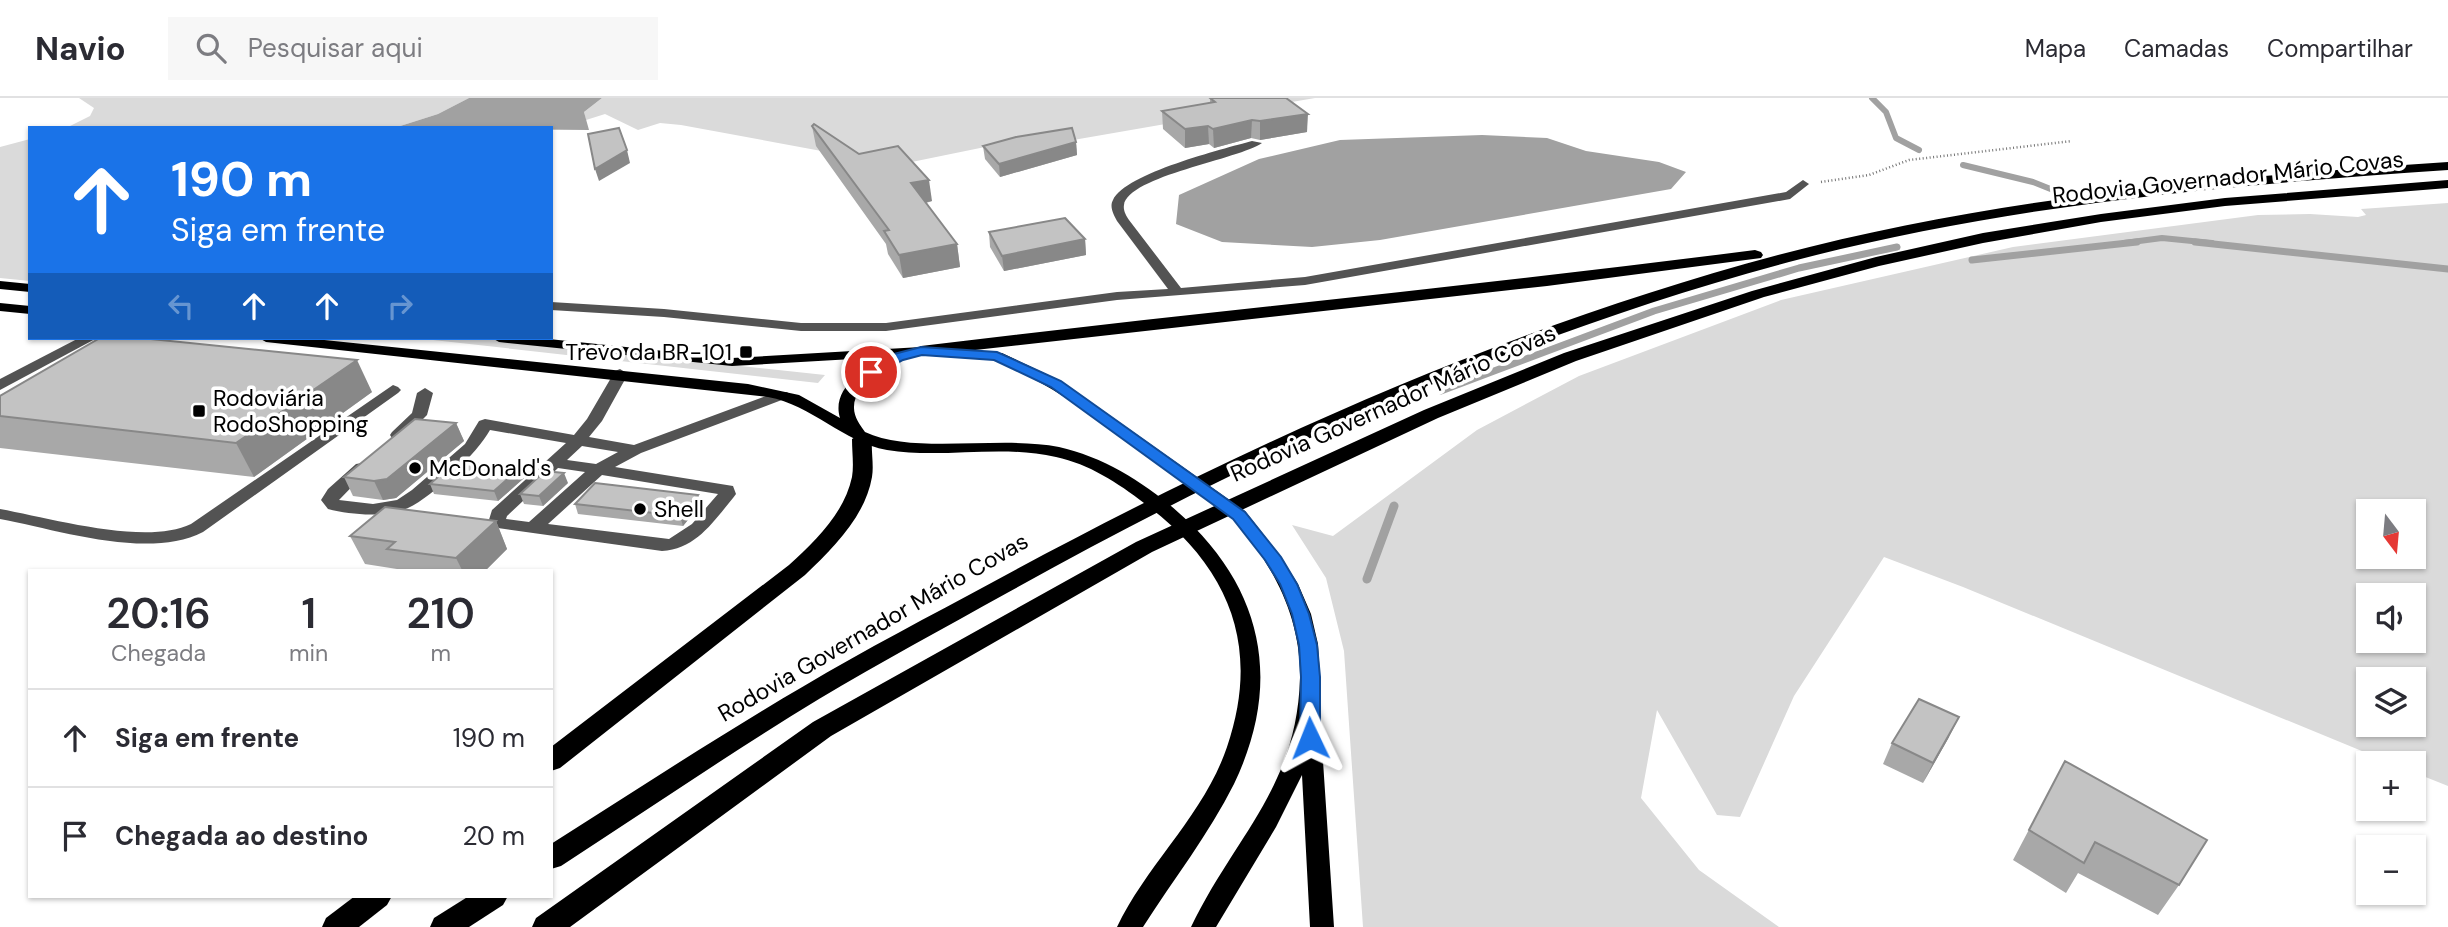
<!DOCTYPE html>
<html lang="pt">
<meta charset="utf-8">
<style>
body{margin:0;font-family:"DM Sans",sans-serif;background:#f7f7f7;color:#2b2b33;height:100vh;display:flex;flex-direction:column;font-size:26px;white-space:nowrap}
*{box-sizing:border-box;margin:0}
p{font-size:23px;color:#7c7c81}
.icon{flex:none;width:38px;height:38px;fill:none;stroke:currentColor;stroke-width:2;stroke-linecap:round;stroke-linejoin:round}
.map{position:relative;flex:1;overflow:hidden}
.sheet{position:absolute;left:28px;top:471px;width:525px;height:329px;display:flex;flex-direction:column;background:#fff;border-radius:0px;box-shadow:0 2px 5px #0004}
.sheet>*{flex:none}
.top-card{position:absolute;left:28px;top:28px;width:525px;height:214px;border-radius:0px;box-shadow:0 2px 5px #0004;background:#1a73e8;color:#fff;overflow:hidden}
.needle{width:46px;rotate:164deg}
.fabs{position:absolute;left:2356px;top:401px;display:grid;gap:14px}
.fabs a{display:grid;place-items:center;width:70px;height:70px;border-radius:0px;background:#fff;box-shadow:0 2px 5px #0004;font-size:35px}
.pin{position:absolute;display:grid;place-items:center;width:60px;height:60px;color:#fff;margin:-30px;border:4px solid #fff;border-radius:50%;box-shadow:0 2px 7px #0007}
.me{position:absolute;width:77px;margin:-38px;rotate:358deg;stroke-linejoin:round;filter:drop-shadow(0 0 5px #0008)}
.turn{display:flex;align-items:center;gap:24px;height:147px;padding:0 28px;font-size:32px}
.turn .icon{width:91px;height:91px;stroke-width:2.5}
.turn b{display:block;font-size:49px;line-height:60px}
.lanes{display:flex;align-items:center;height:66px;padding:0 28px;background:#0003;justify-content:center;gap:35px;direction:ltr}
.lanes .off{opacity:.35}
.eta{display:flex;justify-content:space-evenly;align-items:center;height:119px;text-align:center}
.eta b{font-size:42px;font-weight:600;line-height:49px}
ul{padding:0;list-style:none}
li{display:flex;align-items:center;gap:21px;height:98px;padding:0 28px;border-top:2px solid #e1e1e2}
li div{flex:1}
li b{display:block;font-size:26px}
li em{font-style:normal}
header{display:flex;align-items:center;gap:42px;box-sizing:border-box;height:98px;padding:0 35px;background:#fff;border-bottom:2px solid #e1e1e2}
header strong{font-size:33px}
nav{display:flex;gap:38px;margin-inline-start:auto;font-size:24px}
.search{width:490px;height:63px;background:#f7f7f7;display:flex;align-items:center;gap:18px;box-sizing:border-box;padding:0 24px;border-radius:0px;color:#7c7c81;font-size:26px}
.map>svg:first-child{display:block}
.green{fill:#dadada;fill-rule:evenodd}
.water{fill:#a1a1a1}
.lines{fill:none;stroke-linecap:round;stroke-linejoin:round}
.stream-far2{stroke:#a1a1a1;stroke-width:6}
.stream-far1{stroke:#a1a1a1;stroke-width:7}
.stream{stroke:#a1a1a1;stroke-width:9}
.path{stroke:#757575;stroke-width:2.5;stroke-dasharray:1 2.5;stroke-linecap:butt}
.minor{fill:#535353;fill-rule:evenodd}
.major{fill:#000;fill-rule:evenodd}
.highway{fill:#000;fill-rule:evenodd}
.wall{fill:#a8a8a8}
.shaded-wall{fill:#888}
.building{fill:#c3c3c3;stroke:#888;stroke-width:2}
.route{fill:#1a73e8;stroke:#114b97;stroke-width:2}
.poi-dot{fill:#000;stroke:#fff;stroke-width:2.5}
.labels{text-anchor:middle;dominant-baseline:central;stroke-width:7;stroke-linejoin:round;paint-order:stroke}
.street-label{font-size:23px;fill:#000;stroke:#fff}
.poi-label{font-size:23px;fill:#000;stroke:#fff;text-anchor:start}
</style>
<header>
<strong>Navio</strong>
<div class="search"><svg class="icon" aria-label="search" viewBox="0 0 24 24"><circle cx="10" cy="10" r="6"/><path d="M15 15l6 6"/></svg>Pesquisar aqui</div>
<nav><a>Mapa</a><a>Camadas</a><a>Compartilhar</a></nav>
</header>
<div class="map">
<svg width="2448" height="829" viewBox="0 0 2448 829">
<rect width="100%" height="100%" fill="#fff"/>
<!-- green -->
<g class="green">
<polygon points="79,0 469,0 438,16 394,30 66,30 90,18 94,10"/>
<polygon points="602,0 1315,0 1056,45 1034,39 897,67 681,27 660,25 638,32 605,16 586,22 584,14"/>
<polygon points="30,41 30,183 0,180 0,49"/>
<path d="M2448 105V688L2413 674V665H2391L1963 489 1884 459 1794 598 1740 719 1717 717 1657 612 1641 700 1699 772 1779 829H1363L1344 553 1326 480 1292 427 1333 438 1477 332 1579 278 1781 202 2013 149 2258 117 2310 116 2358 119 2366 117 2361 111ZM2368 413H2413V458H2368ZM2368 497H2413V542H2368ZM2368 581H2413V626H2368Z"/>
<polygon points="415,240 476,240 825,277 818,285"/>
</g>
<!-- water -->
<g class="water">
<polygon points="469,0 602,0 584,14 589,32 394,30 438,16"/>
<polygon points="1482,37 1547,40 1586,53 1659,64 1686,74 1671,91 1380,142 1312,149 1222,144 1176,126 1179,97 1259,61 1340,42"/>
</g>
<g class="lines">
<!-- stream-far2 -->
<g class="stream-far2">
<polyline points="1872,0 1886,14 1896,40 1919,52"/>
<polyline points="1963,67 2033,84 2058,94"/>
<polyline points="2124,145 2162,140 2212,145"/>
</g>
<!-- stream-far1 -->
<g class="stream-far1">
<polyline points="2195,144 2448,171"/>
<polyline points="1972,162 2137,144"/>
<polyline points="1441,293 1654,213 1799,170 1897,149"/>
</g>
<!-- stream -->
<polyline class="stream" points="1367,481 1394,408"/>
<!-- path -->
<polyline class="path" points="1821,84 1869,77 1909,62 2072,43"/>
<!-- minor -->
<g class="minor">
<path d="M1252 43 1262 45C1240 61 1128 78 1124 107 1123 112 1126 118 1129 122L1181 190 1305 179 1786 94 1803 82 1809 86 1790 101 1305 187 1117 202 886 233H801L664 219 551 212V204L664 211 801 225H886L1117 194 1168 191 1117 123C1114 117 1109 109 1113 102 1126 75 1223 51 1252 43Z"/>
<polygon points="79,240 97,240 0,292 0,281"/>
<path d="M620 271 628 276 602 323 589 339 634 347 777 294H787L790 297 787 300 641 355 615 369 733 388 736 396 733 400C713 424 696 451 662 453L491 429 488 425 492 412 566 345 490 332C477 355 434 398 408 410 385 420 352 417 328 411L321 402 328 391 356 366 362 365 370 370 339 402 373 406 397 402 412 392 465 346 479 323 485 321 574 337 587 321 615 273ZM582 348 618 354 596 366 567 362ZM558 370 585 374 529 424 506 421 507 418ZM602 377 718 396 692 426 669 441 548 426Z"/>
<path d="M393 287 398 289 401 292 398 295 203 434C148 462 59 432 0 421V411C50 420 146 448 191 426Z"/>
<polygon points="425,290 433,295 427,317 404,340 392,340 390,337 392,334 412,315 417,295"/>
</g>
<!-- major -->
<g class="major">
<polygon points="0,183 30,186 30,194 0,191"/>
<polygon points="0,205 30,208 30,216 0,213"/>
<path d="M259 240H305L748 286 799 297 840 320C831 291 864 269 887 259L732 268 499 244 492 240H539L732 260 921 249 1002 255 1061 283 1245 413 1278 455 1298 486 1311 516 1318 546 1320 579 1315 627 1321 633 1334 829H1310L1302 677 1276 729 1216 829H1191C1234 739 1297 690 1300 580 1301 520 1274 468 1235 423 1219 406 1194 393 1175 379 1125 343 1077 302 1022 275 1013 271 1003 264 993 262 982 260 923 255 914 258 894 264 853 284 854 310 854 319 860 327 865 334 913 357 1001 337 1059 349 1109 360 1158 393 1194 429 1267 503 1279 592 1234 686 1209 736 1173 782 1143 829H1117C1147 766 1204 717 1227 649 1262 546 1228 468 1144 405 1118 385 1089 366 1056 359 1000 346 943 361 887 352 843 344 812 307 768 299L266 244Z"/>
</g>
<!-- highway -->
<g class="highway">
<path d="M2448 64V72C2227 87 2004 107 1789 164 1514 237 1255 357 1007 495 944 530 881 564 819 601 732 654 647 712 561 768L551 771V746C635 693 718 638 804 588 866 551 930 518 993 484 1243 348 1502 231 1778 157 1996 99 2223 79 2448 64Z"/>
<polygon points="2448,82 2448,90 2225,108 2101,124 1983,145 1879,168 1764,199 1576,263 1438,320 1152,454 831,638 570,829 532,829 536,820 813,624 1136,444 1424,312 1564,255 1752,193 1876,159 1983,135 2101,116 2225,100"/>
<path d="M1755 152 1761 154 1763 157 1761 160 1547 188 921 258 912 253 921 248C1199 214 1477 188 1755 152Z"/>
<path d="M862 335 872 341C871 354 874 367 872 379 865 419 833 450 805 477L560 670 551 673V649L789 467C815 443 844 416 852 379 854 367 852 354 852 341Z"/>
<polygon points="355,798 392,798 387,807 359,829 322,829 326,820"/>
<polygon points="469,798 508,798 503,807 469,829 430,829 434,820"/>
</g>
</g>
<!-- wall -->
<g class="wall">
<polygon points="1210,0 1307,34 1260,42 1251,40 1214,50 1209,46 1185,50 1163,31 1162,13 1210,5"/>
<polygon points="812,28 932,103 926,105 957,146 960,169 903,180 888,156 886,146 816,48"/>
<polygon points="1076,44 1077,57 1000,79 985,61 983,48"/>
<polygon points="989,134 1085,141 1086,157 1004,173 990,149"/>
<polygon points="372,294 254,379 0,350 0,298"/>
<polygon points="456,325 464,343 396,400 383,402 353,398 344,379"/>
<polygon points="520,370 524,380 498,403 434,396 430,386"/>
<polygon points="568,385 543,408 524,406 520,396"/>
<polygon points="698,397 701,406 683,428 578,416 575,406"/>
<polygon points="496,423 507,451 486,472 398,472 397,471 365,466 350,438"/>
<polygon points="1949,639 1923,685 1883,666 1892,645"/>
<polygon points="2065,663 2179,787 2158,817 2078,775 2066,795 2013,762"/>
</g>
<!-- shaded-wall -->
<g class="shaded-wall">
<polygon points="1308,16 1307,34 1260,42 1260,23"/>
<polygon points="1252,22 1251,40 1214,50 1213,31"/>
<polygon points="1208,28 1209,46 1185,50 1185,31"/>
<polygon points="1076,44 1077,57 1000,79 999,66"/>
<polygon points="627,52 630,65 599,83 595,71"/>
<polygon points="929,82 932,103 914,107 911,85"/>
<polygon points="1085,141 1086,157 1004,173 1002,158"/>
<polygon points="957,146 960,169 903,180 899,157"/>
<polygon points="357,262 372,294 254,379 236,345"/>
<polygon points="456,325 464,343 396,400 383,402 374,383"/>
<polygon points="520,370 524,380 498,403 494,393"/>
<polygon points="564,375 568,385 543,408 539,398"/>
<polygon points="698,397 701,406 683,428 680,418"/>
<polygon points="496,423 507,451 486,472 462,472 456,460"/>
<polygon points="1959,619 1949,639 1923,685 1933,665"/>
</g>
<!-- building -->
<g class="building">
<polygon points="1210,0 1286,0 1308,16 1260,23 1252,22 1213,31 1208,28 1185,31 1162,13 1215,4"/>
<polygon points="814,26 859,56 898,48 929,82 911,85 957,146 899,157 884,133 889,132 812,28"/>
<polygon points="619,30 627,52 595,71 588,36"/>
<polygon points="1072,30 1076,44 999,66 983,48 1016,39"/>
<polygon points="1065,120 1085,141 1002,158 989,134"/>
<polygon points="100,240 141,240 357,262 236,345 0,318 0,298"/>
<polygon points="415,321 456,325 387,381 374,383 344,379"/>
<polygon points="456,363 520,370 494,393 430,386"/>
<polygon points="545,373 564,375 539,398 520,396"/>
<polygon points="595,385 698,397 680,418 575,406"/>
<polygon points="385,409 496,423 456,460 387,451 395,444 350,438"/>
<polygon points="1919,601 1959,619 1933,665 1892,645"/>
<polygon points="2065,663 2207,742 2179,787 2095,744 2084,765 2029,732"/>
</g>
<!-- route -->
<polygon class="route" points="921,249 997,254 1061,283 1245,414 1281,459 1297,486 1309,516 1317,547 1320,579 1320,640 1317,645 1310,647 1303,645 1300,640 1301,579 1299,547 1292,516 1280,486 1265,462 1233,421 1051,289 994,262 922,257 903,262 876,277 871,278 864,274 894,256"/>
<!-- markers -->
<g class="poi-dot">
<rect x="739" y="247" width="14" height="14" rx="3.5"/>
<rect x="192" y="306" width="14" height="14" rx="3.5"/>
<circle cx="415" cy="370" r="7"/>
<circle cx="640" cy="411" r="7"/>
</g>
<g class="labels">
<!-- street labels -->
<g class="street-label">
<text transform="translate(2228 79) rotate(-6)">Rodovia Governador Mário Covas</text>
<text transform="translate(1393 305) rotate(-24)">Rodovia Governador Mário Covas</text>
<text transform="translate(873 529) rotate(-30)">Rodovia Governador Mário Covas</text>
</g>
<!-- poi labels -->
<g class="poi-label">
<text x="732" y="254" text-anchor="end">Trevo da BR-101</text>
<text x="213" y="300">Rodoviária<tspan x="213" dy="26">RodoShopping</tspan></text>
<text x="429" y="370">McDonald's</text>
<text x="654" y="411">Shell</text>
</g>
</g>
</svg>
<div class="fabs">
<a><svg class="needle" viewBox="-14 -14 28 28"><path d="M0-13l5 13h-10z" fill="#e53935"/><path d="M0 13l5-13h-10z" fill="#7c7c81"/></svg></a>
<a><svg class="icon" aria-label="sound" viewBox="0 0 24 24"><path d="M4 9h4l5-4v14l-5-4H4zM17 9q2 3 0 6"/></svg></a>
<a><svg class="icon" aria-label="layers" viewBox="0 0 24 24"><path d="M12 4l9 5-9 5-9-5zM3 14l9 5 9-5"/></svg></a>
<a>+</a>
<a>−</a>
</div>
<div class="pin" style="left:871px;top:274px;background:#d93025"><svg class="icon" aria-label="arrive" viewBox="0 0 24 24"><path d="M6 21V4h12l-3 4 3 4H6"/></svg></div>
<svg class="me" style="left:1310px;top:640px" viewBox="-20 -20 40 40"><path d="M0-17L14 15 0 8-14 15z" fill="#1a73e8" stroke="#fff" stroke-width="4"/></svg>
<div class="top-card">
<div class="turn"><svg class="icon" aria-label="ahead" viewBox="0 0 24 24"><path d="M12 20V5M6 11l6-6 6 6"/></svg><div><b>190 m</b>Siga em frente</div></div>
<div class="lanes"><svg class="icon off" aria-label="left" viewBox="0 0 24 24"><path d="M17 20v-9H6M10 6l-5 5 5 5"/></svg><svg class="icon" aria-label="ahead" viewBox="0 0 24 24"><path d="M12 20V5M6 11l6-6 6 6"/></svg><svg class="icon" aria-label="ahead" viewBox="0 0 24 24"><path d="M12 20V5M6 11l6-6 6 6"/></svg><svg class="icon off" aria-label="right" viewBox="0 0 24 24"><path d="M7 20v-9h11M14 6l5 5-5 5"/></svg></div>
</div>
<section class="sheet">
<div class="eta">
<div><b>20:16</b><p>Chegada</p></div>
<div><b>1</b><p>min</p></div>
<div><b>210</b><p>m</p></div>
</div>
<ul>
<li><svg class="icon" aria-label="ahead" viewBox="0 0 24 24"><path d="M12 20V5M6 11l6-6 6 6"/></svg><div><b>Siga em frente</b></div><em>190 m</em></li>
<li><svg class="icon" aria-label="arrive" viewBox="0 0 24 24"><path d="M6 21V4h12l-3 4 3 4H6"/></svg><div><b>Chegada ao destino</b></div><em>20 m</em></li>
</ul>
</section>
</div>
